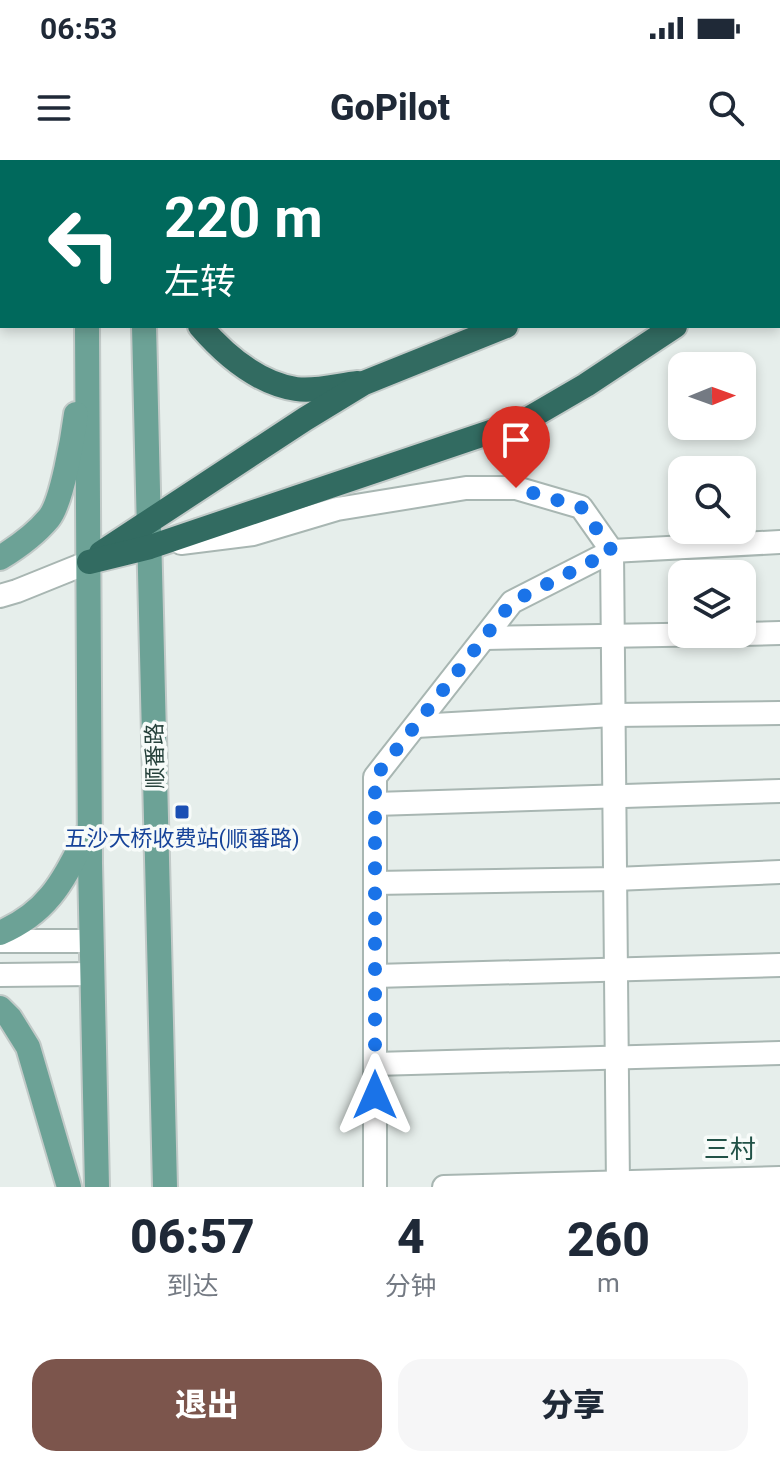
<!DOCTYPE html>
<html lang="zh">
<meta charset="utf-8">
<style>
body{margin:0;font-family:Roboto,"Noto Sans SC",sans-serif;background:#f6f6f7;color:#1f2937;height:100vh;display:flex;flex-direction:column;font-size:30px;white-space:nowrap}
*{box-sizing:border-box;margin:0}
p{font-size:26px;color:#747a83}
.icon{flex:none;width:44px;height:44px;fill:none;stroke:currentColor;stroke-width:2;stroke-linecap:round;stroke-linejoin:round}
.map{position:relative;height:1027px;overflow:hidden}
.side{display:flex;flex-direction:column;background:#fff;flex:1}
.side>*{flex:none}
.top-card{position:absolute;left:0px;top:0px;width:780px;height:168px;box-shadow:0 4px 12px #0003;background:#00695c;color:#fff;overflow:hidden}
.needle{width:52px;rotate:89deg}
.controls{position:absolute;left:668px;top:192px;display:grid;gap:16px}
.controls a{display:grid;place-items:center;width:88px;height:88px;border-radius:16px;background:#fff;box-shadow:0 4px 12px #0003;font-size:40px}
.pin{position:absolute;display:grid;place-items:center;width:68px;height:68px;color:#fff;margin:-82px -34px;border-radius:50% 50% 50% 0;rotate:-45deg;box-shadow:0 0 8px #0007}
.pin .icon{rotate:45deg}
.me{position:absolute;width:88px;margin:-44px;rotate:0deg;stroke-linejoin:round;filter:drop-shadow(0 0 6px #0008)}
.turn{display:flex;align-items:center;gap:28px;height:168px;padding:0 32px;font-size:36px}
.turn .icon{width:104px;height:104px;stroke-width:2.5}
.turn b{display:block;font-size:56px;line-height:68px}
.eta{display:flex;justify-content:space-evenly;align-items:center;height:136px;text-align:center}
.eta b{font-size:48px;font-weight:800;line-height:56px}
.primary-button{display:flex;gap:16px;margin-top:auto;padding:16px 32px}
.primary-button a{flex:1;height:92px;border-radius:24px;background:#7c554c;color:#fff;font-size:32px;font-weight:800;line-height:92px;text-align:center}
.primary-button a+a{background:#f6f6f7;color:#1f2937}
.status{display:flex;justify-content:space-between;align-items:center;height:56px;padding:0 40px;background:#fff;direction:ltr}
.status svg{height:22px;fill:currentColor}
header{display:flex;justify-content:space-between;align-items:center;height:104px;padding:0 32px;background:#fff;font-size:36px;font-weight:800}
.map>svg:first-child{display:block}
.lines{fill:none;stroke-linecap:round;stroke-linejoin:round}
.minor-casing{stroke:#a8b6b2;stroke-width:26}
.major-casing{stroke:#c2cac8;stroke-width:28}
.highway-casing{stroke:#c2cac8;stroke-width:28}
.minor{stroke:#fff;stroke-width:22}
.major{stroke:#6ca296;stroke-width:24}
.highway{stroke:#326b61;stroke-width:24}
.route{stroke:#1a73e8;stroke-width:14;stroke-dasharray:0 25.2}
.transit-dot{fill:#1a4fb4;stroke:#f7fbf9;stroke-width:3}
.labels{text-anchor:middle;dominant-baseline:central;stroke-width:7;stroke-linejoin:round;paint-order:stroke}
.street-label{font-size:22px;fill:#25403a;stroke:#f7fbf9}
.transit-label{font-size:22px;fill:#164399;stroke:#f7fbf9}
.quarter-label{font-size:26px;fill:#215247;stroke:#f7fbf9}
</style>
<div class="status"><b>06:53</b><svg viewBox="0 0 49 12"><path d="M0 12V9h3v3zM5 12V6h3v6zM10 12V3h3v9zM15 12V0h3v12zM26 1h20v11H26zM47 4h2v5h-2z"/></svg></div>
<header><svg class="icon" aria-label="menu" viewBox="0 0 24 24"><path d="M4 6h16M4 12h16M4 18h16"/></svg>GoPilot<svg class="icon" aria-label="search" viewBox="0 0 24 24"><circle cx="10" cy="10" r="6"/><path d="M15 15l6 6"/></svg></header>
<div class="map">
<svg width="780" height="1027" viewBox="0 0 780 1027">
<rect width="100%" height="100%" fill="#e6eeeb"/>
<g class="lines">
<defs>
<g id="minor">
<polyline points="181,383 253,374 337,349 466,328 516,328 581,347 612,391 618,1027"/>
<polyline points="0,436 17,431 89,402"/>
<polyline points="742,474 780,473"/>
<polyline points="485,478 724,474"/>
<polyline points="416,566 613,555 780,553"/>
<polyline points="375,644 780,631"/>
<polyline points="375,723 615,719 780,712"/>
<polyline points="0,781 92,781"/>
<polyline points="0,815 93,814"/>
<polyline points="375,816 780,805"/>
<polyline points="375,904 780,893"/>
<polyline points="375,1027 375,617 512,442 612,391 780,382"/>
<polyline points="444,1027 780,1018"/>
</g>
<g id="major">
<polyline points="87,0 87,2"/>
<polyline points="87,166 90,703 97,1027"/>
<polyline points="144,166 165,1027"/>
<path d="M0 398C18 387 35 375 49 358 62 342 73 277 76 254"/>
<path d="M0 773C51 751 64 718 88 672"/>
<polyline points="0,848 10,858 28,887 69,1027"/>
</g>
<g id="highway">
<polyline points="129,0 129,2"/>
<polyline points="778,3 780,1"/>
<polyline points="778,77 780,75"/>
<path d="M200 166C225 195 257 223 296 229 315 232 339 225 358 223"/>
<polyline points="101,393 305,259 364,223 506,166"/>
<polyline points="89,402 150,387 526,260 586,225 675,166"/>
</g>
</defs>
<!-- minor casing -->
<use href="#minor" class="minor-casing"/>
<!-- major casing -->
<use href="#major" class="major-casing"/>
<!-- highway casing -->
<use href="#highway" class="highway-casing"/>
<!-- minor -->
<use href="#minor" class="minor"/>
<!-- major -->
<use href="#major" class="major"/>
<!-- highway -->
<use href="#highway" class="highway"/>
</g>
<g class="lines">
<!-- route -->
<polyline class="route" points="375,935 375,617 512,442 612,391 581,347 516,328"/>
</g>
<!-- markers -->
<rect class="transit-dot" x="174" y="644" width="16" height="16" rx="4"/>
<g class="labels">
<!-- street labels -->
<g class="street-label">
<text transform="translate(155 596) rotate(-91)">顺番路</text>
</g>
<!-- transit labels -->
<g class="transit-label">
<text x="182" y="678">五沙大桥收费站(顺番路)</text>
</g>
<!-- quarter labels -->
<g class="quarter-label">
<text x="730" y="989">三村</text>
</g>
</g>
</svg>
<div class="controls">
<a><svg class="needle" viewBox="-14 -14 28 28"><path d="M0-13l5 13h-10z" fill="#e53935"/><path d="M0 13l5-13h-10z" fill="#747a83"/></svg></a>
<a><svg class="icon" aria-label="search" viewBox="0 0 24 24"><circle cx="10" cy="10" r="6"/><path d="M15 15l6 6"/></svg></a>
<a><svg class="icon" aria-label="layers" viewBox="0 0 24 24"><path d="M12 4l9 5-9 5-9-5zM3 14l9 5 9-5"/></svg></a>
</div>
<div class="pin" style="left:516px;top:328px;background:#d93025"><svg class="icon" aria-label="arrive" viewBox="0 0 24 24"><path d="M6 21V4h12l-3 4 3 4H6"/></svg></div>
<svg class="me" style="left:375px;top:935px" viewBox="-20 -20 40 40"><path d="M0-17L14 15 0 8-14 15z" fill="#1a73e8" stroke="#fff" stroke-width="4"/></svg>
<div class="top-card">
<div class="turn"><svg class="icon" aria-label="left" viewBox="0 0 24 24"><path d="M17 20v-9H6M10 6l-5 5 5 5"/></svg><div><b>220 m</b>左转</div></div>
</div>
</div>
<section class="side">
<div class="eta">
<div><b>06:57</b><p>到达</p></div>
<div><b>4</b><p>分钟</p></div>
<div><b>260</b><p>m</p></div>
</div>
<div class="primary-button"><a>退出</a><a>分享</a></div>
</section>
